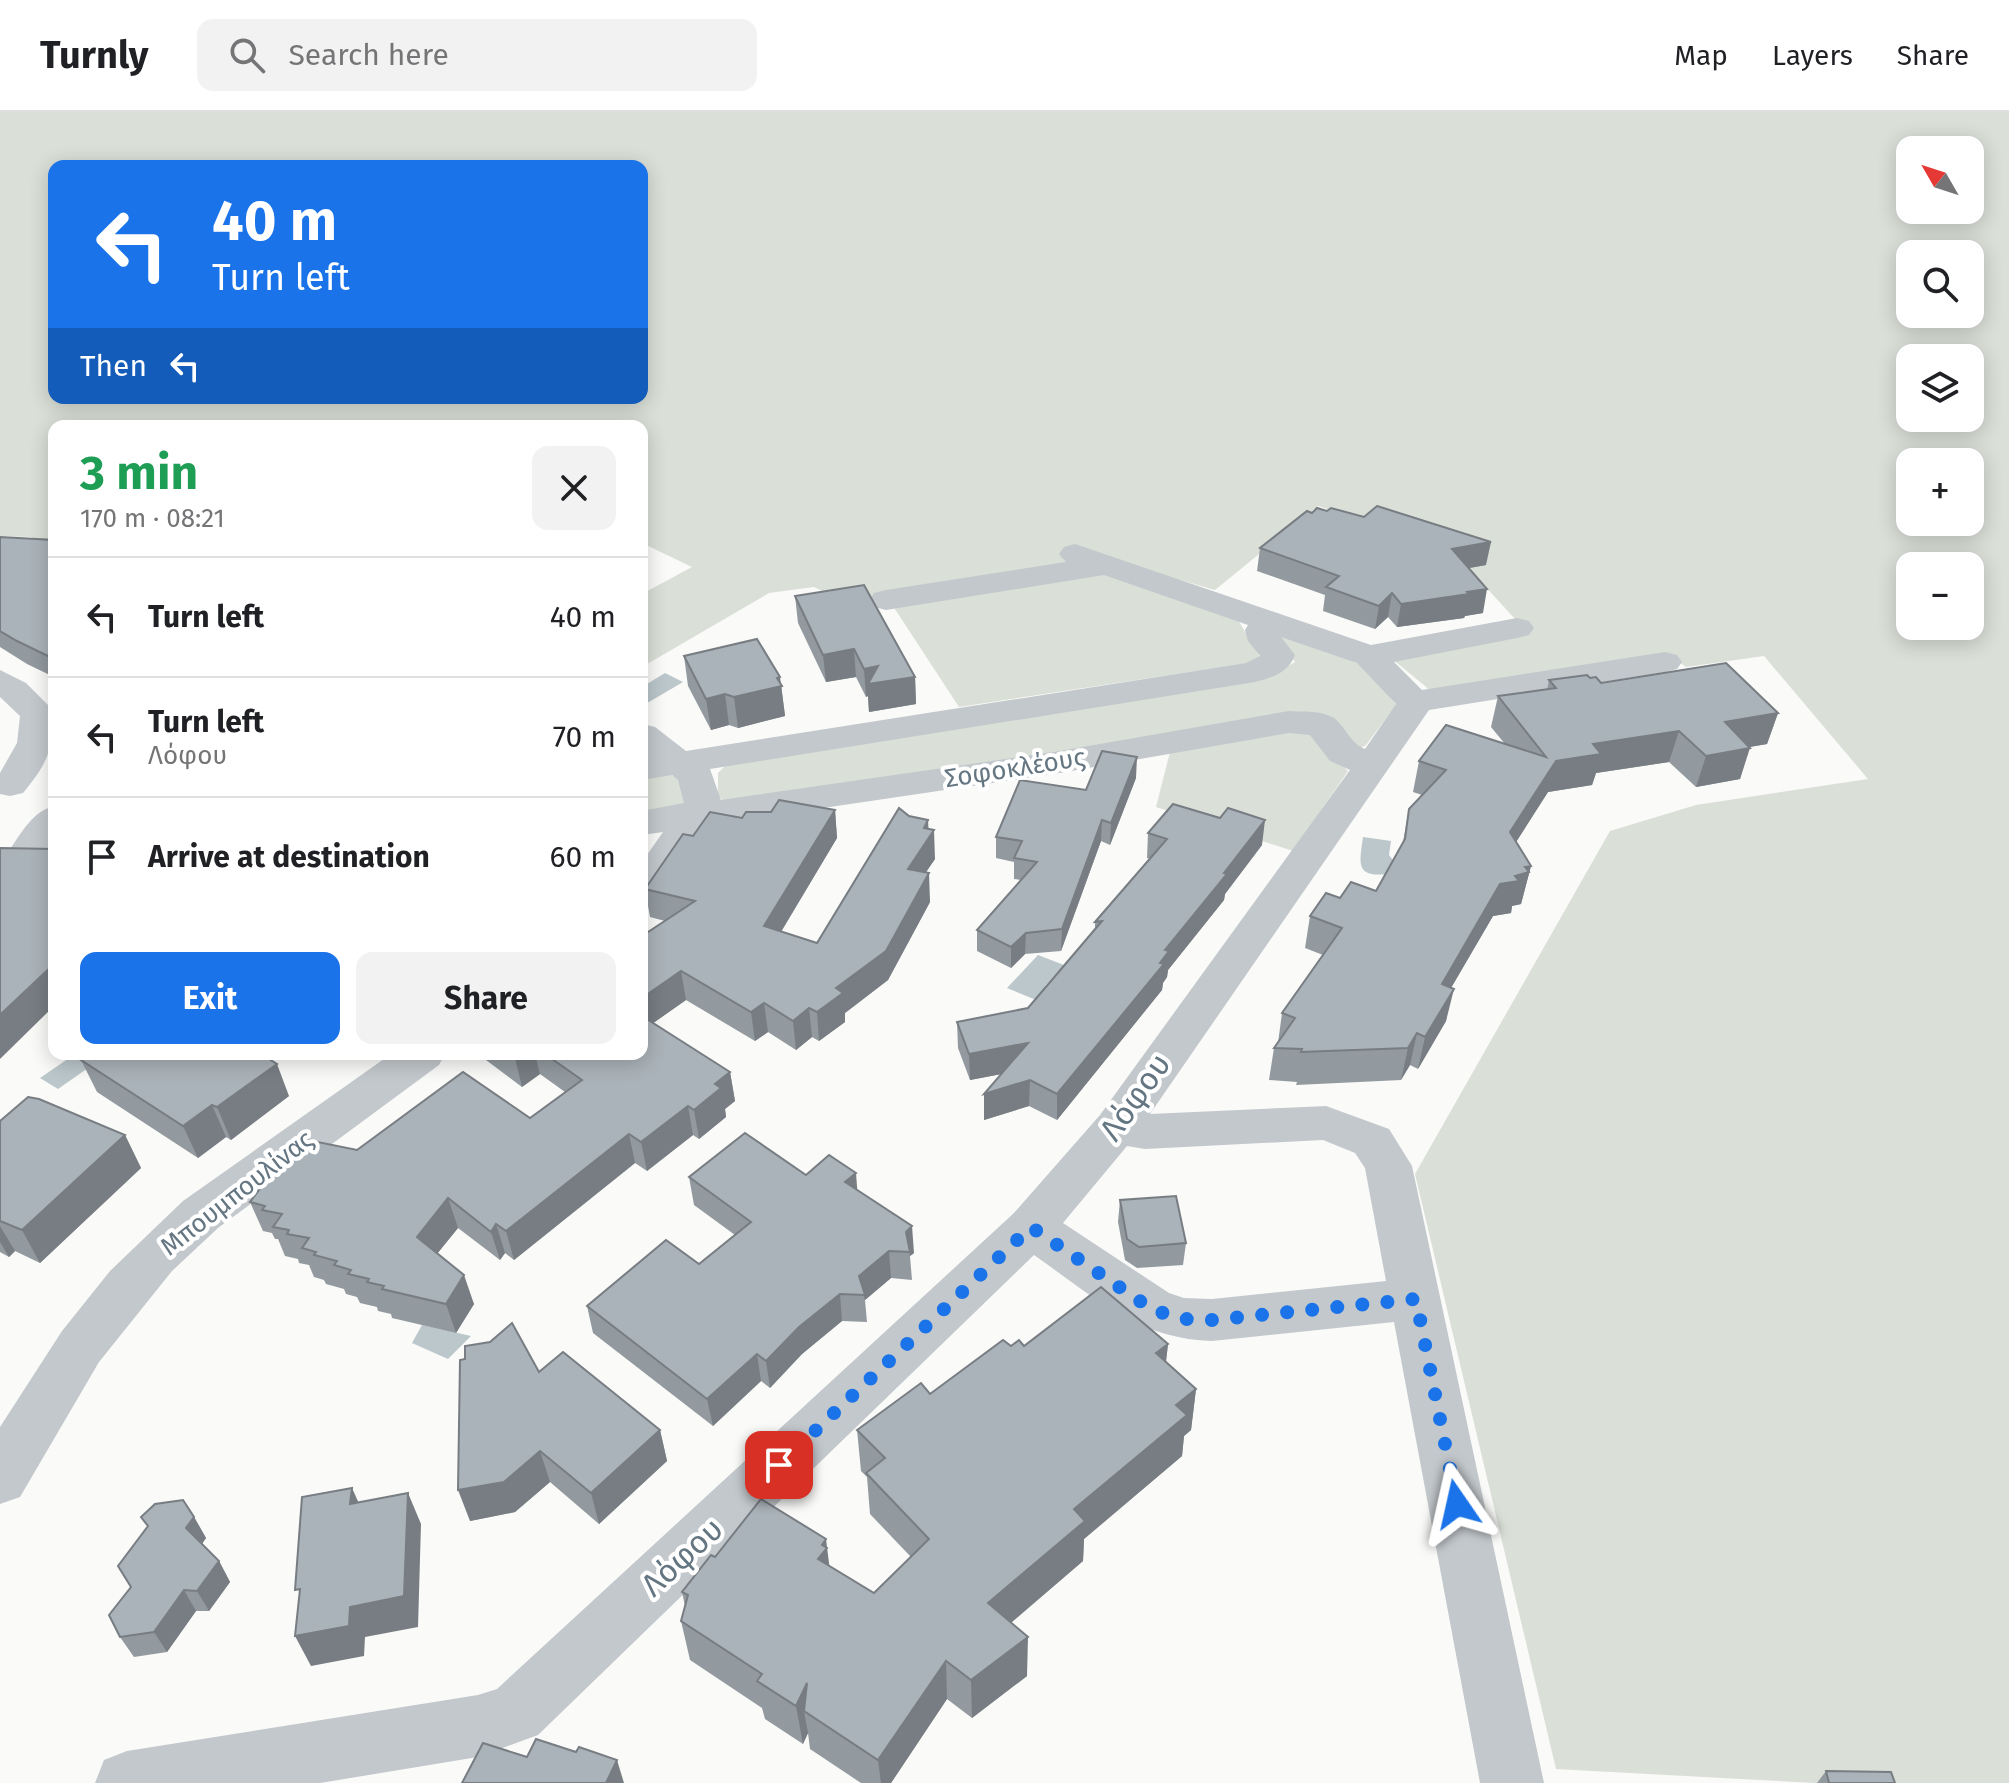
<!DOCTYPE html>
<meta charset="utf-8">
<style>
body{margin:0;font-family:"Fira Sans",sans-serif;background:#f2f2f2;color:#202124;height:100vh;display:flex;flex-direction:column;font-size:30px;white-space:nowrap}
*{box-sizing:border-box;margin:0}
p{font-size:26px;color:#757577}
.icon{flex:none;width:44px;height:44px;fill:none;stroke:currentColor;stroke-width:2;stroke-linecap:round;stroke-linejoin:round}
.map{position:relative;flex:1;overflow:hidden}
.side{position:absolute;left:48px;top:308px;width:600px;height:640px;display:flex;flex-direction:column;background:#fff;border-radius:16px;box-shadow:0 4px 20px #0003}
.side>*{flex:none}
.guide{position:absolute;left:48px;top:48px;width:600px;height:244px;border-radius:16px;box-shadow:0 4px 20px #0003;background:#1a73e8;color:#fff;overflow:hidden}
.needle{width:52px;rotate:309deg}
.buttons{position:absolute;left:1896px;top:24px;display:grid;gap:16px}
.buttons a{display:grid;place-items:center;width:88px;height:88px;border-radius:16px;background:#fff;box-shadow:0 4px 20px #0003;font-size:40px}
.pin{position:absolute;display:grid;place-items:center;width:68px;height:68px;color:#fff;margin:-34px;border-radius:16px;box-shadow:0 4px 12px #0006}
.me{position:absolute;width:88px;margin:-44px;rotate:349deg;stroke-linejoin:round;filter:drop-shadow(0 0 6px #0008)}
.turn{display:flex;align-items:center;gap:28px;height:168px;padding:0 32px;font-size:36px}
.turn .icon{width:104px;height:104px;stroke-width:2.5}
.turn b{display:block;font-size:56px;line-height:68px}
.then{display:flex;align-items:center;height:76px;padding:0 32px;background:#0003;gap:16px;font-size:30px}
.round{display:grid;place-items:center;flex:none;width:84px;height:84px;border-radius:16px;background:#f2f2f2}
.head{display:flex;align-items:center;justify-content:space-between;height:136px;padding:0 32px}
h1{font-size:48px;font-weight:700;line-height:60px;color:#1e9e55}
.cta{display:flex;gap:16px;margin-top:auto;padding:16px 32px}
.cta a{flex:1;height:92px;border-radius:16px;background:#1a73e8;color:#fff;font-size:32px;font-weight:700;line-height:92px;text-align:center}
.cta a+a{background:#f2f2f2;color:#202124}
ul{padding:0;list-style:none}
li{display:flex;align-items:center;gap:24px;height:120px;padding:0 32px;border-top:2px solid #e0e0e0}
li div{flex:1}
li b{display:block;font-size:30px}
li em{font-style:normal}
header{display:flex;align-items:center;gap:48px;box-sizing:border-box;height:112px;padding:0 40px;background:#fff;border-bottom:2px solid #e0e0e0}
header strong{font-size:38px}
nav{display:flex;gap:44px;margin-inline-start:auto;font-size:28px}
.search{width:560px;height:72px;background:#f2f2f2;display:flex;align-items:center;gap:20px;box-sizing:border-box;padding:0 28px;border-radius:16px;color:#757577;font-size:30px}
.map>svg:first-child{display:block}
.green{fill:#dadfd7;fill-rule:evenodd}
.water{fill:#bbc7cb}
.lines{fill:none;stroke-linecap:round;stroke-linejoin:round}
.street{fill:#c3c8cc;fill-rule:evenodd}
.wall{fill:#929a9f}
.shaded-wall{fill:#777d82}
.building{fill:#aab3b9;stroke:#777d82;stroke-width:2}
.route{stroke:#1a73e8;stroke-width:14;stroke-dasharray:0 25.2}
.labels{text-anchor:middle;dominant-baseline:central;stroke-width:8;stroke-linejoin:round;paint-order:stroke}
.street-label{font-size:26px;fill:#657683;stroke:#fff}
.near-street-label{font-size:32px;fill:#657683;stroke:#fff}
</style>
<header>
<strong>Turnly</strong>
<div class="search"><svg class="icon" aria-label="search" viewBox="0 0 24 24"><circle cx="10" cy="10" r="6"/><path d="M15 15l6 6"/></svg>Search here</div>
<nav><a>Map</a><a>Layers</a><a>Share</a></nav>
</header>
<div class="map">
<svg width="2009" height="1671" viewBox="0 0 2009 1671">
<rect width="100%" height="100%" fill="#fafaf8"/>
<!-- green -->
<g class="green">
<path d="M0 0H2009V1671H1815L1556 1657 1415 1062 1610 719 1696 693 1868 667 1764 544 1686 555 1671 544 1431 579 1391 546 1516 508 1450 436 1318 394 1215 478 1101 445 845 490 814 475 769 481 642 555V482L692 455 642 431V314H54V439L31 425 0 424ZM1910 38H1970V98H1910ZM54 54H642V286H54ZM1910 142H1970V202H1910ZM1910 246H1970V306H1910ZM1910 350H1970V410H1910ZM1910 454H1970V514H1910Z"/>
<polygon points="1104,461 1237,506 1262,549 959,595 893,494"/>
<path d="M1282 522 1345 544 1371 560 1396 593 1366 633 1361 636C1350 628 1346 618 1337 609L726 692 718 683V661L729 650 1281 558 1295 550 1279 526Z"/>
<polygon points="1288,619 1312,623 1348,659 1293,739 1156,695 1170,640"/>
<polygon points="665,660 675,665 689,681 682,696 642,702 642,664"/>
</g>
<!-- water -->
<g class="water">
<polygon points="665,561 683,570 649,590 642,590 642,575"/>
<path d="M1363 725 1391 729 1389 743 1396 752 1387 762C1354 766 1360 749 1363 725Z"/>
<polygon points="1038,843 1064,853 1045,874 1048,883 1041,890 1007,876"/>
<polygon points="75,942 108,942 58,977 40,966"/>
<polygon points="422,1213 471,1224 448,1247 412,1231"/>
</g>
<g class="lines">
<!-- street -->
<g class="street">
<path d="M1075 432 1371 533 1517 506 1529 509 1534 516 1529 523 1517 526 1394 550 1422 578 1665 540 1677 543 1682 550 1677 557 1665 560 1429 598 1150 1002 1326 994 1389 1017 1412 1054 1544 1671H1480L1394 1210 1212 1229C1137 1227 1093 1184 1034 1143L538 1623 478 1645 320 1671H95L104 1648 127 1639 478 1583 497 1577 1014 1101 1100 1003 1350 658 1330 649 1310 623 1289 621 1054 662 707 713 656 788 642 792V750L663 720 642 723V699L684 691 678 668 672 663 642 668V646L648 645 642 641V612L655 615 686 639 1246 551 1260 544 1248 529 1245 518 1248 513 1104 463 886 498 874 495 870 488 874 481 886 478 1066 450 1059 442 1064 435ZM1281 525 1357 551 1396 592 1365 637C1350 631 1346 615 1334 606 1321 598 1303 600 1289 599L1054 640 721 688 710 657 1255 570C1272 566 1289 560 1295 543ZM1323 1028 1355 1041 1365 1056 1386 1169 1212 1187 1184 1186 1169 1181 1063 1111 1127 1034 1145 1037Z"/>
<path d="M0 558 26 571 54 599C54 637 47 652 23 681L10 684 0 682V661L17 631 20 604 0 585Z"/>
<path d="M54 694C54 725 58 759 15 748L9 739C21 721 33 699 54 694Z"/>
<polygon points="391,942 445,942 439,953 218,1116 172,1159 99,1250 20,1385 0,1392 0,1315 62,1219 110,1159 183,1089"/>
</g>
</g>
<!-- wall -->
<g class="wall">
<polygon points="1312,401 1486,453 1469,456 1483,501 1465,504 1464,506 1397,515 1388,505 1375,517 1323,499 1325,483 1257,459 1260,436"/>
<polygon points="0,425 54,428 54,565 27,552 0,535"/>
<polygon points="795,484 915,565 916,592 869,600 868,584 866,585 856,565 826,570 798,511"/>
<polygon points="684,544 781,572 785,604 738,616 729,613 711,618 688,574"/>
<polygon points="1590,566 1601,571 1778,601 1767,632 1749,635 1740,667 1696,675 1669,650 1596,661 1592,673 1548,680 1516,730 1531,754 1521,792 1512,794 1511,801 1493,804 1451,876 1446,909 1418,957 1410,953 1401,968 1296,973 1297,970 1269,968 1274,936 1278,931 1282,901 1323,843 1305,836 1310,804 1340,786 1376,779 1403,730 1409,697 1422,683 1413,680 1419,649 1505,632 1491,615 1498,584 1547,578 1549,568"/>
<polygon points="1136,666 1110,733 1101,729 1061,839 1025,842 1011,856 977,839 977,818 1021,768 1014,767 1014,750 996,746 996,725"/>
<polygon points="835,698 837,726 781,820 817,831 909,704 928,717 935,747 926,760 930,790 888,868 845,901 845,910 819,929 812,925 796,938 768,920 755,929 686,888 653,911 730,960 735,989 725,997 726,1005 699,1027 693,1023 647,1059 635,1051 514,1148 505,1141 500,1148 458,1116 437,1142 474,1192 456,1221 392,1206 391,1202 378,1199 377,1195 360,1191 357,1185 346,1182 344,1177 326,1172 324,1168 314,1165 309,1153 299,1151 298,1147 285,1144 278,1127 275,1127 272,1121 263,1119 250,1090 287,1055 357,1038 530,1006 565,980 540,962 522,975 482,945 481,942 642,942 642,824 665,809 650,805 645,777 693,724 742,706 771,700"/>
<polygon points="1148,721 1262,733 1225,782 1224,788 1168,858 1167,865 1163,871 1162,878 1057,1008 1029,994 984,1008 1001,962 970,968 958,936 957,910 1028,896 1095,817 1095,810 1150,747 1147,746"/>
<polygon points="81,948 289,984 231,1028 226,1025 198,1046 97,980"/>
<polygon points="0,1009 125,1023 141,1056 40,1151 15,1139 9,1145 0,1140"/>
<polygon points="806,1063 858,1078 914,1141 910,1144 912,1168 891,1166 865,1188 867,1210 842,1209 802,1242 770,1276 761,1269 713,1314 593,1221 587,1194 699,1152 735,1123 694,1093 689,1065"/>
<polygon points="1120,1088 1186,1131 1183,1153 1137,1156 1125,1148 1118,1110"/>
<polygon points="1168,1232 1166,1250 1196,1277 1191,1318 1184,1324 1182,1344 1084,1427 1083,1449 1011,1511 1027,1564 972,1606 947,1587 891,1671 861,1671 810,1637 808,1621 803,1632 765,1607 762,1596 690,1548 681,1509 685,1494 682,1480 715,1445 830,1454 874,1481 911,1445 870,1402 867,1365 861,1359 857,1318 930,1282 1011,1234"/>
<polygon points="539,1260 660,1318 667,1349 599,1412 550,1370 515,1400 470,1409"/>
<polygon points="141,1405 194,1405 206,1426 202,1432 219,1449 230,1470 209,1499 196,1499 167,1540 134,1545 120,1525 131,1475 148,1415"/>
<polygon points="1826,1659 1895,1671 1817,1671"/>
</g>
<!-- shaded-wall -->
<g class="shaded-wall">
<polygon points="1491,430 1486,453 1447,460 1452,437"/>
<polygon points="1487,477 1483,501 1465,504 1464,506 1397,515 1401,492"/>
<polygon points="1392,481 1388,505 1375,517 1379,494"/>
<polygon points="854,537 856,565 826,570 823,543"/>
<polygon points="878,554 915,565 916,592 869,600 868,584 866,585 864,557"/>
<polygon points="780,565 785,604 738,616 734,585"/>
<polygon points="725,582 729,613 711,618 706,587"/>
<polygon points="1778,601 1767,632 1715,641 1725,610"/>
<polygon points="1679,619 1669,650 1596,661 1592,673 1548,680 1502,752 1510,720 1556,649 1593,632"/>
<polygon points="1750,636 1740,667 1696,675 1706,644"/>
<polygon points="1137,645 1136,666 1110,733 1111,711"/>
<polygon points="835,698 837,726 767,843 764,814"/>
<polygon points="928,708 929,726 934,718 935,747 909,785 908,757"/>
<polygon points="1102,708 1101,729 1061,839 1062,817"/>
<polygon points="1265,708 1262,733 1225,782 1224,788 1168,858 1167,865 1163,871 1162,878 1057,1008 1057,982 1160,851 1165,838"/>
<polygon points="1531,754 1521,792 1512,794 1511,801 1493,804 1434,905 1442,872 1500,772 1525,755"/>
<polygon points="929,761 930,790 888,868 845,901 845,910 819,929 817,900"/>
<polygon points="1026,821 1025,842 1011,856 1011,835"/>
<polygon points="54,852 54,894 0,947 0,903"/>
<polygon points="681,859 686,888 642,919 642,886"/>
<polygon points="1454,877 1446,909 1418,957 1425,925"/>
<polygon points="764,891 768,920 755,929 751,900"/>
<polygon points="809,896 812,925 796,938 793,909"/>
<polygon points="1417,921 1410,953 1401,968 1408,936"/>
<polygon points="1028,931 1028,957 970,968 969,942"/>
<polygon points="520,942 535,942 540,962 522,975 515,946"/>
<polygon points="277,952 289,984 231,1028 217,995"/>
<polygon points="730,960 735,989 725,997 726,1005 699,1027 694,998 715,972"/>
<polygon points="1030,968 1029,994 984,1008 984,982"/>
<polygon points="212,993 226,1025 198,1046 183,1014"/>
<polygon points="688,994 693,1023 647,1059 641,1030"/>
<polygon points="629,1022 635,1051 514,1148 506,1119"/>
<polygon points="125,1023 141,1056 40,1151 22,1118"/>
<polygon points="856,1061 858,1088 845,1070"/>
<polygon points="448,1086 458,1116 427,1154 417,1125"/>
<polygon points="496,1112 505,1141 500,1148 491,1120"/>
<polygon points="0,1114 15,1139 9,1145 0,1130"/>
<polygon points="912,1114 914,1141 910,1144 906,1120"/>
<polygon points="889,1139 891,1166 865,1188 859,1164"/>
<polygon points="464,1163 474,1192 456,1221 446,1192"/>
<polygon points="840,1182 842,1209 802,1242 770,1276 766,1249 799,1215"/>
<polygon points="1168,1232 1163,1274 1156,1241"/>
<polygon points="757,1242 761,1269 713,1314 707,1287"/>
<polygon points="1196,1277 1191,1318 1184,1324 1182,1344 1084,1427 1083,1449 988,1530 988,1491 1074,1397 1176,1293"/>
<polygon points="660,1318 667,1349 599,1412 591,1381"/>
<polygon points="540,1339 550,1370 515,1400 470,1409 458,1378"/>
<polygon points="352,1376 366,1407 350,1392"/>
<polygon points="408,1381 421,1412 418,1515 365,1525 364,1544 311,1554 295,1524 350,1495"/>
<polygon points="194,1405 206,1426 198,1437 186,1416"/>
<polygon points="826,1427 831,1467 818,1447 822,1433"/>
<polygon points="219,1449 230,1470 209,1499 197,1479"/>
<polygon points="184,1478 196,1499 167,1540 154,1520"/>
<polygon points="1028,1525 1027,1564 972,1606 971,1568"/>
<polygon points="946,1549 947,1587 891,1671 881,1671 878,1648"/>
<polygon points="807,1571 804,1599 808,1621 803,1632 796,1594"/>
<polygon points="617,1648 624,1671 606,1671"/>
</g>
<!-- building -->
<g class="building">
<polygon points="1377,394 1491,430 1452,437 1487,477 1467,480 1469,482 1401,492 1392,481 1379,494 1326,475 1339,464 1260,436 1307,399 1312,401 1317,396 1327,399 1331,396 1364,405"/>
<polygon points="0,425 54,428 54,547 17,529 0,519"/>
<polygon points="864,473 915,565 868,572 878,554 864,557 854,537 823,543 795,484"/>
<polygon points="757,527 780,565 777,566 782,574 734,585 725,582 706,587 684,544"/>
<polygon points="1726,551 1778,601 1725,610 1750,636 1706,644 1679,619 1593,632 1601,642 1556,649 1510,720 1531,754 1525,755 1529,760 1515,764 1519,769 1500,772 1442,872 1454,877 1425,925 1417,921 1408,936 1301,940 1302,937 1274,936 1295,906 1282,901 1342,816 1310,804 1326,781 1340,786 1351,770 1376,779 1405,727 1409,697 1446,658 1419,649 1446,613 1546,645 1498,584 1556,576 1549,568 1587,563 1590,566 1596,565 1601,571"/>
<polygon points="1102,639 1137,645 1111,711 1102,708 1062,817 1026,821 1011,835 977,818 1037,750 1014,746 1022,729 996,725 1020,668 1086,678"/>
<polygon points="779,688 835,698 764,814 817,831 899,696 909,704 928,708 924,716 934,718 908,757 929,761 886,839 836,876 843,881 817,900 809,896 793,909 764,891 751,900 681,859 642,886 642,832 644,830 642,829 642,824 695,789 645,777 683,722 693,724 710,700 742,706 746,700 771,700"/>
<polygon points="1173,692 1220,706 1228,696 1265,708 1224,761 1227,762 1165,838 1169,839 1160,851 1164,852 1057,982 1030,968 984,982 1028,931 969,942 957,910 1028,896 1102,809 1095,810 1167,727 1148,721"/>
<polygon points="0,736 54,737 54,852 0,903"/>
<polygon points="642,904 730,960 715,972 721,976 694,998 688,994 641,1030 629,1022 506,1119 496,1112 491,1120 448,1086 417,1125 464,1163 446,1192 382,1177 384,1174 367,1170 369,1167 348,1162 351,1158 334,1153 337,1149 314,1143 316,1140 302,1136 309,1126 287,1122 289,1118 273,1115 282,1102 262,1098 265,1094 250,1090 278,1053 287,1055 308,1028 357,1038 463,960 530,1006 582,968 545,942 642,942"/>
<polygon points="90,942 261,942 277,952 217,995 212,993 183,1014 81,948"/>
<polygon points="509,942 520,942 515,946"/>
<polygon points="28,985 39,987 125,1023 22,1118 0,1109 0,1009"/>
<polygon points="745,1021 806,1063 829,1043 856,1061 845,1070 912,1114 906,1120 910,1140 889,1139 859,1164 865,1183 840,1182 799,1215 766,1249 757,1242 707,1287 587,1194 666,1128 699,1152 751,1110 689,1065"/>
<polygon points="1176,1084 1186,1131 1139,1135 1127,1127 1120,1088"/>
<polygon points="1101,1175 1168,1232 1156,1241 1196,1277 1176,1293 1187,1303 1074,1397 1085,1409 988,1491 1028,1525 971,1568 946,1549 878,1648 804,1599 807,1571 796,1594 757,1569 762,1562 681,1509 688,1483 682,1480 711,1443 715,1445 761,1387 826,1427 822,1433 827,1436 818,1447 874,1481 929,1427 866,1361 885,1346 857,1318 921,1271 930,1282 1003,1228 1011,1234 1019,1228 1024,1234"/>
<polygon points="512,1211 539,1260 563,1240 660,1318 591,1381 540,1339 504,1370 458,1378 460,1248 465,1247 465,1234 490,1230"/>
<polygon points="352,1376 350,1392 408,1381 404,1484 350,1495 349,1514 295,1524 300,1477 295,1478 302,1385"/>
<polygon points="183,1388 194,1405 186,1416 219,1449 197,1479 184,1478 154,1520 120,1525 109,1503 131,1475 118,1454 148,1414 141,1405 155,1392"/>
<polygon points="536,1627 576,1640 579,1635 617,1648 606,1671 462,1671 483,1631 527,1645"/>
<polygon points="1826,1659 1891,1660 1895,1671 1829,1671"/>
</g>
<g class="lines">
<!-- route -->
<polyline class="route" points="779,1353 1031,1115 1153,1198 1184,1207 1212,1208 1416,1187 1457,1392"/>
</g>
<g class="labels">
<!-- street labels -->
<g class="street-label">
<text transform="translate(1015 656) rotate(-9)">Σοφοκλέους</text>
<text transform="translate(237 1081) rotate(-38)">Μπουμπουλίνας</text>
</g>
<!-- near-street labels -->
<g class="near-street-label">
<text transform="translate(1135 985) rotate(-55)">Λόφου</text>
<text transform="translate(682 1445) rotate(-43)">Λόφου</text>
</g>
</g>
</svg>
<div class="buttons">
<a><svg class="needle" viewBox="-14 -14 28 28"><path d="M0-13l5 13h-10z" fill="#e53935"/><path d="M0 13l5-13h-10z" fill="#757577"/></svg></a>
<a><svg class="icon" aria-label="search" viewBox="0 0 24 24"><circle cx="10" cy="10" r="6"/><path d="M15 15l6 6"/></svg></a>
<a><svg class="icon" aria-label="layers" viewBox="0 0 24 24"><path d="M12 4l9 5-9 5-9-5zM3 14l9 5 9-5"/></svg></a>
<a>+</a>
<a>−</a>
</div>
<div class="pin" style="left:779px;top:1353px;background:#d93025"><svg class="icon" aria-label="arrive" viewBox="0 0 24 24"><path d="M6 21V4h12l-3 4 3 4H6"/></svg></div>
<svg class="me" style="left:1457px;top:1392px" viewBox="-20 -20 40 40"><path d="M0-17L14 15 0 8-14 15z" fill="#1a73e8" stroke="#fff" stroke-width="4"/></svg>
<div class="guide">
<div class="turn"><svg class="icon" aria-label="left" viewBox="0 0 24 24"><path d="M17 20v-9H6M10 6l-5 5 5 5"/></svg><div><b>40 m</b>Turn left</div></div>
<div class="then">Then<svg class="icon" aria-label="left" viewBox="0 0 24 24"><path d="M17 20v-9H6M10 6l-5 5 5 5"/></svg></div>
</div>
<section class="side">
<div class="head"><div><h1>3 min</h1><p>170 m · 08:21</p></div><a class="round"><svg class="icon" aria-label="close" viewBox="0 0 24 24"><path d="M6 6l12 12M18 6L6 18"/></svg></a></div>
<ul>
<li><svg class="icon" aria-label="left" viewBox="0 0 24 24"><path d="M17 20v-9H6M10 6l-5 5 5 5"/></svg><div><b>Turn left</b></div><em>40 m</em></li>
<li><svg class="icon" aria-label="left" viewBox="0 0 24 24"><path d="M17 20v-9H6M10 6l-5 5 5 5"/></svg><div><b>Turn left</b><p>Λόφου</p></div><em>70 m</em></li>
<li><svg class="icon" aria-label="arrive" viewBox="0 0 24 24"><path d="M6 21V4h12l-3 4 3 4H6"/></svg><div><b>Arrive at destination</b></div><em>60 m</em></li>
</ul>
<div class="cta"><a>Exit</a><a>Share</a></div>
</section>
</div>
